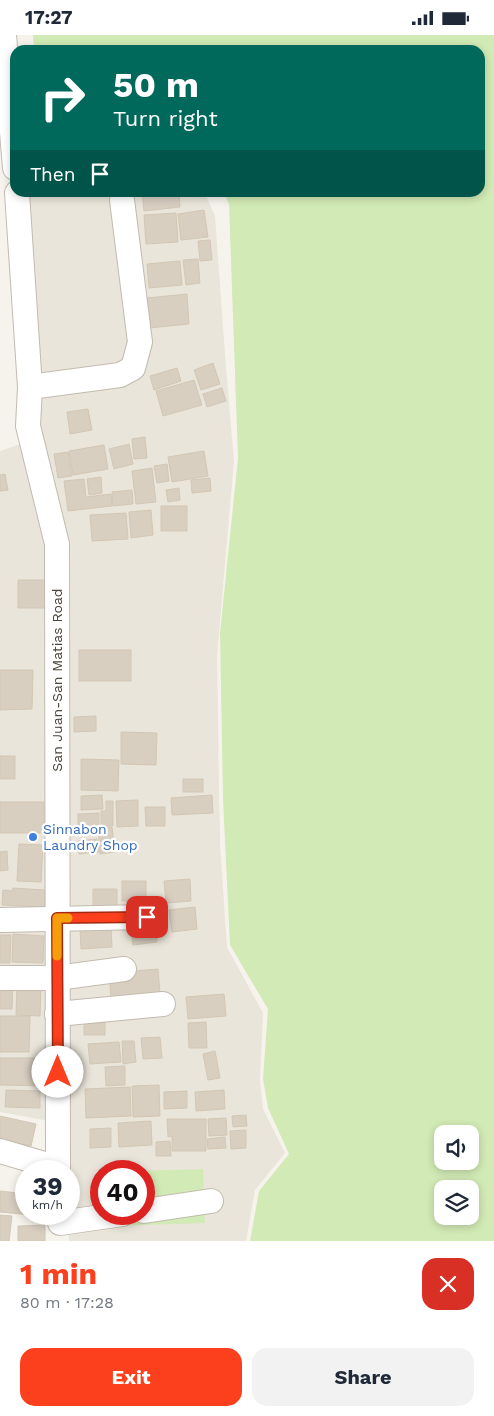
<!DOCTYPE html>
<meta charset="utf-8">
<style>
body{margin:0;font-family:"Work Sans",sans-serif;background:#f2f2f3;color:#1f2937;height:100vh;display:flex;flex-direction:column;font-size:19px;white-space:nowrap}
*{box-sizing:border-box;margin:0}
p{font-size:16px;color:#747a83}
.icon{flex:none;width:28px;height:28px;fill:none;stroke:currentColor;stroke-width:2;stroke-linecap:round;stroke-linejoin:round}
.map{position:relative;height:1206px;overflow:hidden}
.panel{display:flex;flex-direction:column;background:#fff;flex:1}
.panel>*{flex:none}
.hud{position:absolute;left:10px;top:10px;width:475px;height:152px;border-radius:15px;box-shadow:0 2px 8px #0003;background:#00695c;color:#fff;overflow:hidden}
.controls{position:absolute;left:434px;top:1090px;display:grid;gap:10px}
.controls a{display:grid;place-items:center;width:45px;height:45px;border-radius:10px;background:#fff;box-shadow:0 2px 8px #0003;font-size:25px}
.speed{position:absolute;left:15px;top:1125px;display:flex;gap:10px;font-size:25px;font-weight:700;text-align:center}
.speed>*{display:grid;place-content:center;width:65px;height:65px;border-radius:50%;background:#fff;box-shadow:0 2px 8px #0003;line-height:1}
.speed small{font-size:12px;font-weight:400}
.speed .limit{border:8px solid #d22;background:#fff;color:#111}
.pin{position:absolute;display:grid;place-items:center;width:42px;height:42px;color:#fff;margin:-21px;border-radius:10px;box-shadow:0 2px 8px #0006}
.me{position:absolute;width:55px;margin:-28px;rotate:0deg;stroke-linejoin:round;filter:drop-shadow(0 0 4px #0008)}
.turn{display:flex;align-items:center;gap:18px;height:105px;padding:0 20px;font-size:22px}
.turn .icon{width:65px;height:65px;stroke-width:2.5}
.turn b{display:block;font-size:35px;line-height:42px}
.then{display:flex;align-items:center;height:48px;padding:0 20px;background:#0003;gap:10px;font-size:19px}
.round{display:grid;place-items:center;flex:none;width:52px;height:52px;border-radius:15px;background:#f2f2f3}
.headline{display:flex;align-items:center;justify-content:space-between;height:85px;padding:0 20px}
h1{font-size:30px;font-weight:700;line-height:38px;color:#fc3f1d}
.cta{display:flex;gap:10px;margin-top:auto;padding:10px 20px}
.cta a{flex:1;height:58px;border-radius:15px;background:#fc3f1d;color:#fff;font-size:20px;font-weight:700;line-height:58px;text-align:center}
.cta a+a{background:#f2f2f3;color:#1f2937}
.status{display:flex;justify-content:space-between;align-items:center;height:35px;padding:0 25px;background:#fff;direction:ltr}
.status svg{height:14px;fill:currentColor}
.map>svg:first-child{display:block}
.residential{fill:#eae5da;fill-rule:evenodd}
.green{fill:#d2eab5;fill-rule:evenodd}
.building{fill:#d8cfc1;stroke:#d3c7b4}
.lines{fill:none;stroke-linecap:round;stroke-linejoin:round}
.minor-casing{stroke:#c2bbae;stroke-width:26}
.minor{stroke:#fff;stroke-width:24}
.route-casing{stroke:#a42913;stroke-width:12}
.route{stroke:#fc3f1d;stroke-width:9}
.slow{stroke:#f59e0b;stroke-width:9}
.shop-dot{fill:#3f7fe0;stroke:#fff;stroke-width:2}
.labels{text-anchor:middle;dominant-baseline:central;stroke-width:4.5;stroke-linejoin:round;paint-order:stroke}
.street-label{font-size:14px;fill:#4b4439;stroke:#fff}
.shop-label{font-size:14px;fill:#366cbe;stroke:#fff;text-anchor:start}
</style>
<div class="status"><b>17:27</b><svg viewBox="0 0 49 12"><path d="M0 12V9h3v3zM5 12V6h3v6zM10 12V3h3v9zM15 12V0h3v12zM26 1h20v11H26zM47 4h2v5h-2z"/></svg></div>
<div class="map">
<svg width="494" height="1206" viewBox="0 0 494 1206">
<rect width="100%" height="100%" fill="#f6f3ec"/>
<!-- residential -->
<g class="residential">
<polygon points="25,158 118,158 129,300 125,326 36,340"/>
<path d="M128 158H205L215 181 226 333 234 426 217 621 220 808 227 912 263 978 260 1046 263 1074 285 1118 255 1155 246 1206H69V1136L65 976 67 702 34 390 38 357 136 344ZM101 1136H144V1179H101Z"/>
<polygon points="26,407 52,507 49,1086 0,1077 0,416"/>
</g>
<!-- green -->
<g class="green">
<path d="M33 0H494V1206H250L259 1156 289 1119 268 1073 263 1044 268 974 230 910 223 765 220 598 238 423 229 169 224 158H480V15H34ZM442 1099H470V1126H442ZM442 1154H470V1181H442Z"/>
<polygon points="203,1134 205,1188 114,1191 114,1179 144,1179 144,1136 136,1136"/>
</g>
<!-- building -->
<g class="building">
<polygon points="142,158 179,158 180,172 144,176"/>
<polygon points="204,175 208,202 181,205 178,179"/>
<polygon points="176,178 178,207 146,209 144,180"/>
<polygon points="210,205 212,225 200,226 198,206"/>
<polygon points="198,224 200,248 186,250 183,225"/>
<polygon points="180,226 182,250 149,253 147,229"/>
<polygon points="187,259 189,289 149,293 147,263"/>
<polygon points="213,328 220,349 201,355 194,335"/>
<polygon points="177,333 181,346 154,355 150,341"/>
<polygon points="194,345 202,370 163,381 156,356"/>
<polygon points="222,353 226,366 207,372 203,359"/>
<polygon points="88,374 92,395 70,399 67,377"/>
<polygon points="145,402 147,423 134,424 132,404"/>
<polygon points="129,409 133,429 114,434 109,414"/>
<polygon points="104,410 108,434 73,440 69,416"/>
<polygon points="204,416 208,441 172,447 168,422"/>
<polygon points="68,417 72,441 58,443 54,419"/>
<polygon points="167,429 169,446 157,448 154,431"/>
<polygon points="152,433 156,467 136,469 132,436"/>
<polygon points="5,439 8,455 0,456 0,440"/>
<polygon points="101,442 102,458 89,460 87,444"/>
<polygon points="210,443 211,456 192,458 191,445"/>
<polygon points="84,444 86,462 111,459 112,471 68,476 64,446"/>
<polygon points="179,453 180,465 168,467 166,455"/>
<polygon points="132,455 133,469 113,471 112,457"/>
<rect x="161" y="471" width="26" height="25"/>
<polygon points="151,475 153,500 131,503 129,477"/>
<polygon points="126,478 128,504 92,506 90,480"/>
<polygon points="18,545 50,545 49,573 18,573"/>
<rect x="79" y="615" width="52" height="31"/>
<polygon points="0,635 33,635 32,674 0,675"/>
<polygon points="96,681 96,696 74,697 74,682"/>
<polygon points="121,697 157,698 156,730 121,729"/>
<rect x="0" y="721" width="15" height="23"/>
<polygon points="81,724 119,725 118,756 81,755"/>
<rect x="183" y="744" width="20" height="13"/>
<polygon points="102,760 103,774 81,775 81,761"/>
<polygon points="212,760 213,778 172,780 171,763"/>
<polygon points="138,765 138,791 117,792 116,766"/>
<polygon points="106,766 113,766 113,791 101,791 101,776 106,776"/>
<rect x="0" y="767" width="44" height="31"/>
<polygon points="145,772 165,772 165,791 146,791"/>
<polygon points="99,778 99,792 78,793 78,779"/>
<polygon points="112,792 115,817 100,819 98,794"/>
<polygon points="97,804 99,817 79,819 78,806"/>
<polygon points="19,809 43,810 41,847 17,846"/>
<polygon points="7,816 8,835 0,836 0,817"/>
<polygon points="190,844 191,866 166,868 164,846"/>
<rect x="122" y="846" width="24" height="20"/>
<polygon points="13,853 45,855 44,872 2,870 3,855 12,856"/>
<polygon points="93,854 117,854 117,874 93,875"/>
<polygon points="195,872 197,894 172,897 169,875"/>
<polygon points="155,887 157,907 133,910 131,889"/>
<polygon points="111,892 112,912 81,914 80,894"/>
<polygon points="13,899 44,901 43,928 12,927"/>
<polygon points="0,900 11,900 10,928 0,928"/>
<polygon points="158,934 160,958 111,963 109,938"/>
<polygon points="0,949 13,949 12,974 0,974"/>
<polygon points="17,950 41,951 40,981 16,980"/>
<polygon points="224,959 226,981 188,984 186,962"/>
<polygon points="0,981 30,981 29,1017 0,1017"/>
<rect x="84" y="986" width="21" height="14"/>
<polygon points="206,987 207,1013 189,1013 188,988"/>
<polygon points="160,1002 162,1023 143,1024 141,1003"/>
<polygon points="122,1006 134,1006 136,1027 123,1029"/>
<polygon points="119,1007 121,1027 90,1029 88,1009"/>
<polygon points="215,1016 220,1043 208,1045 203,1019"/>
<polygon points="0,1023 49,1023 49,1051 0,1050"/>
<polygon points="125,1031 125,1050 106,1051 105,1032"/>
<polygon points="159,1050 160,1081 133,1082 132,1051"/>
<polygon points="130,1052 131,1081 86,1083 85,1054"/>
<polygon points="6,1055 40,1056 40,1073 5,1072"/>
<polygon points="224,1055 225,1074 196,1076 195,1057"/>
<polygon points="187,1056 187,1073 164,1074 164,1057"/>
<polygon points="246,1080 247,1091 233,1092 232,1081"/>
<polygon points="0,1081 36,1089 31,1111 0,1105"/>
<polygon points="226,1083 227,1100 209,1101 208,1084"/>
<polygon points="167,1084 206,1084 206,1116 172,1116 172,1101 168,1102"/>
<polygon points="151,1086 152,1110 119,1112 118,1088"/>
<polygon points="111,1093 111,1112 90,1113 90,1094"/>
<polygon points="246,1095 246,1113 231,1114 230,1096"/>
<polygon points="225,1102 226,1113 208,1114 207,1104"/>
<polygon points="170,1106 171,1121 156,1121 156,1107"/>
<polygon points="0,1156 26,1159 26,1179 43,1179 42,1181 0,1177"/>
<polygon points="0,1180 12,1181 9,1206 0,1206"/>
<polygon points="45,1190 45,1206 18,1206 18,1191"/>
</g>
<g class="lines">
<defs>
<g id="minor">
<polyline points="4,0 15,133"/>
<polyline points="17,158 30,352 28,391 57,509 58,1136"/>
<polyline points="30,352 120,340 133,333 140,307 122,165"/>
<polyline points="0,885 147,882"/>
<polyline points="0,943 57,943 124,934"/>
<polyline points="57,979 163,969"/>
<polyline points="0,1116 58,1133"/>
<polyline points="144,1176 211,1166"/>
<polyline points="60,1188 122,1179"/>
</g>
</defs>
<!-- minor casing -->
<use href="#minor" class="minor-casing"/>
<!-- minor -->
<use href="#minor" class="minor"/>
</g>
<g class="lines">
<defs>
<polyline id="route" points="58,1037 57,883 147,882"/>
</defs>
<!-- route casing -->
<use href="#route" class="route-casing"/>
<!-- route -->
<use href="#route" class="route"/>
<!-- slow -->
<polyline class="slow" points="57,921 57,883 68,883"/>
</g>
<!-- markers -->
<circle class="shop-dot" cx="33" cy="802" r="5"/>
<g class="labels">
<!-- street labels -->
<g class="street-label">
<text transform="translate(57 645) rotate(-90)">San Juan-San Matias Road</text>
</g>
<!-- shop labels -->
<g class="shop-label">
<text x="43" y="794">Sinnabon<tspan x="43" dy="16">Laundry Shop</tspan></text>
</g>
</g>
</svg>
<div class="controls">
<a><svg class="icon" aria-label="sound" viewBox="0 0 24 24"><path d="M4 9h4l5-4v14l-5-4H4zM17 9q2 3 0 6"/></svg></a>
<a><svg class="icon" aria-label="layers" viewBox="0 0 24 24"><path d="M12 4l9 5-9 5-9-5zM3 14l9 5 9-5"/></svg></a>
</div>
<div class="speed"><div>39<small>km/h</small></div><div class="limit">40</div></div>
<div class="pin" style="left:147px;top:882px;background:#d93025"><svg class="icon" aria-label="arrive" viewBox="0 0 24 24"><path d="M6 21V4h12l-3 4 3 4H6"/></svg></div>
<svg class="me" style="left:58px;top:1037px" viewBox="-20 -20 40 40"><circle r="19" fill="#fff"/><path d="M0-13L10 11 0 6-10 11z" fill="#fc3f1d"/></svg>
<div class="hud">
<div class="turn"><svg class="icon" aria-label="right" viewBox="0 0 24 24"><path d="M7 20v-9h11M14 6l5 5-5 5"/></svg><div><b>50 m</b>Turn right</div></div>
<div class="then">Then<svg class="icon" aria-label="arrive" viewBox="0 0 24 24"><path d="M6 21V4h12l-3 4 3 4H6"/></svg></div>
</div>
</div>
<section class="panel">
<div class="headline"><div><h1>1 min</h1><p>80 m · 17:28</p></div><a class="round" style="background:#d93025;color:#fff"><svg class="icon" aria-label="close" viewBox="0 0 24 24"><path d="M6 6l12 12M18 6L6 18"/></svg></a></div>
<div class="cta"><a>Exit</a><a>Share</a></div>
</section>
